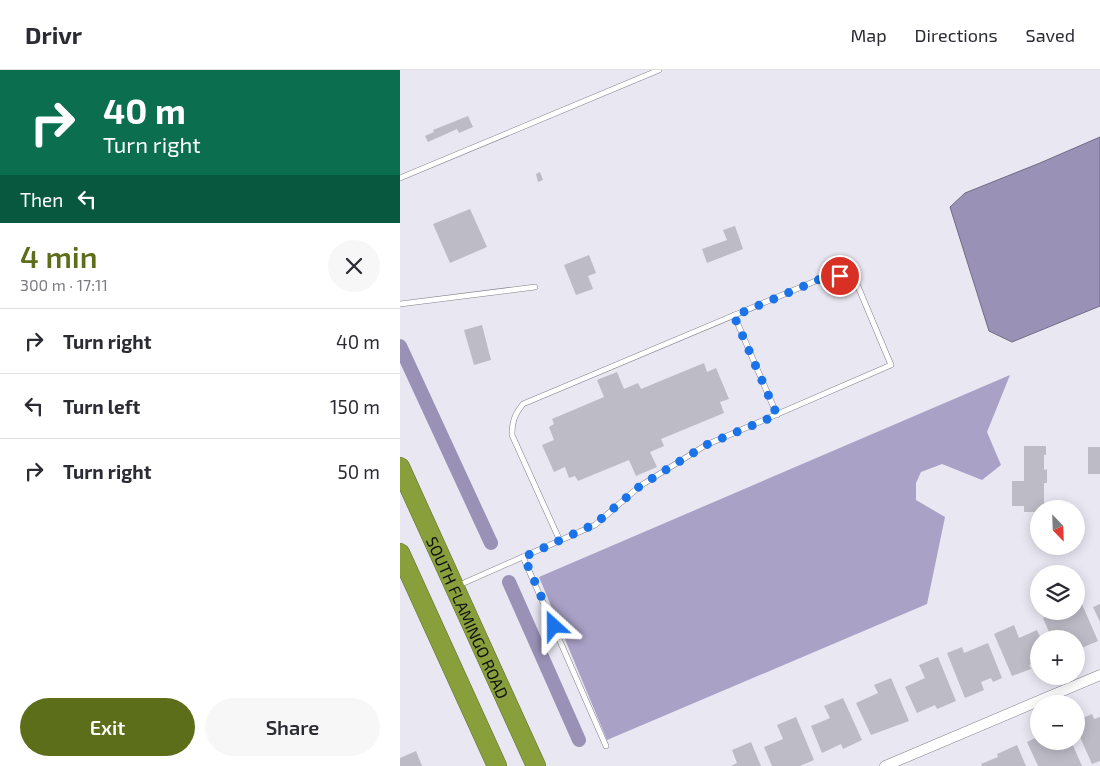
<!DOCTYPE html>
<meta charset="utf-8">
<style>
body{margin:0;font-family:"Exo 2",sans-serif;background:#f7f7f7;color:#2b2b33;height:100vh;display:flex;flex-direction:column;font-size:19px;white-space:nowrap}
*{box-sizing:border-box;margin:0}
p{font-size:16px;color:#7c7c81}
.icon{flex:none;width:28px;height:28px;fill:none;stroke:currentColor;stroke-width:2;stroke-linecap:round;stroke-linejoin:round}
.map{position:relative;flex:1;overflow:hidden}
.details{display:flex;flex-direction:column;background:#fff;width:400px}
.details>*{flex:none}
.hud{background:#0b6e4f;color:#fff;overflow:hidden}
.needle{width:32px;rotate:157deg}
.controls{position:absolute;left:630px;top:430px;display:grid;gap:10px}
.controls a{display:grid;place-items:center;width:55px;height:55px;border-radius:50%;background:#fff;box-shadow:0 2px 12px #0003;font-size:25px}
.pin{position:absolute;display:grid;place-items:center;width:42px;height:42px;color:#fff;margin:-21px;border:2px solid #fff;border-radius:50%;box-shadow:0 1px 5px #0007}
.me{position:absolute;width:55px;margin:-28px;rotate:336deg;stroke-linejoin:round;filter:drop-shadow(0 0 4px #0008)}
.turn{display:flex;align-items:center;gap:18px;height:105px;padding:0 20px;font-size:22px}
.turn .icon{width:65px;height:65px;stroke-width:2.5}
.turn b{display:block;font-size:35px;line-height:42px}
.then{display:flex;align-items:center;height:48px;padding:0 20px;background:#0003;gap:10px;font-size:19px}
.round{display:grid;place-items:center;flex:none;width:52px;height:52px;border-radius:26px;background:#f7f7f7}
.headline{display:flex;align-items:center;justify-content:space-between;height:85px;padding:0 20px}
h1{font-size:30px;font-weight:600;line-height:38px;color:#5d6e1b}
.cta{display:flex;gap:10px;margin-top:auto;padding:10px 20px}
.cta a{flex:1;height:58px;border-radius:30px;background:#5d6e1b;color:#fff;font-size:20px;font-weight:600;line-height:58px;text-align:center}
.cta a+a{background:#f7f7f7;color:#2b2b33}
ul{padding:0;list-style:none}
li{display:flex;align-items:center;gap:15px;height:65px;padding:0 20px;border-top:1px solid #e1e1e2}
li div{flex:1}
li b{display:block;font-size:19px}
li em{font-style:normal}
header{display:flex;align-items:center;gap:30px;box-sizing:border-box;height:70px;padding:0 25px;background:#fff;border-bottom:1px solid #e1e1e2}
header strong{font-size:24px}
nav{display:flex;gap:28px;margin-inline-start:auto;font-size:18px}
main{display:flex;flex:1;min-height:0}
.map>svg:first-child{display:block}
.forest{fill:#a9a1c6}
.water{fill:#9992b6;stroke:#706b85}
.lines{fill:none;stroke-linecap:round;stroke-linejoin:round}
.canal{stroke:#9992b6;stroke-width:14}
.building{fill:#bdbbc6}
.lane-casing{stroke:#817f89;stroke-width:6}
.street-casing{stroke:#817f89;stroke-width:11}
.highway-casing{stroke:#5e6d2d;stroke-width:20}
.lane{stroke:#fff;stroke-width:5}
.street{stroke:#fff;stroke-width:10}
.highway{stroke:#899f3c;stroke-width:19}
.route{stroke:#1a73e8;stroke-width:9;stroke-dasharray:0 16.2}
.labels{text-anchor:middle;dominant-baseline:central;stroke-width:5;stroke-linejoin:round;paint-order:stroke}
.street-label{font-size:16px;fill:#0f0f12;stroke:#fff}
</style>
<header>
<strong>Drivr</strong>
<nav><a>Map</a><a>Directions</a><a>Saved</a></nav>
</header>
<main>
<section class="details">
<div class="hud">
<div class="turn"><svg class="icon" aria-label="right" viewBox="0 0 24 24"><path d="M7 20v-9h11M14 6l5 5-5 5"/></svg><div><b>40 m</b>Turn right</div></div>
<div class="then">Then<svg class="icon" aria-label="left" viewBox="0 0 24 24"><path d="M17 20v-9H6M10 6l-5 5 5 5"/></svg></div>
</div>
<div class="headline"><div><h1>4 min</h1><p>300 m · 17:11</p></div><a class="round"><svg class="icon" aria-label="close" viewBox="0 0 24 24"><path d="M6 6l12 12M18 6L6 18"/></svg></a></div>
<ul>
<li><svg class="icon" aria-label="right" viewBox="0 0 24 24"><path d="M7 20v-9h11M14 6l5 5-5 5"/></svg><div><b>Turn right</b></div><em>40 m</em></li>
<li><svg class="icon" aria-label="left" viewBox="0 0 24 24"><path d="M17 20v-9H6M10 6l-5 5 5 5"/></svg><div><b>Turn left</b></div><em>150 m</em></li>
<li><svg class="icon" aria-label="right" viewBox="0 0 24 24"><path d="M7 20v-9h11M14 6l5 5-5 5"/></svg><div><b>Turn right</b></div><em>50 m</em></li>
</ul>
<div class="cta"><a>Exit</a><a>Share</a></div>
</section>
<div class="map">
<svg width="700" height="696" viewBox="0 0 700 696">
<rect width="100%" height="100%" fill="#e9e7f2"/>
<!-- forest -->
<polygon class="forest" points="610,305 587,362 601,395 582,410 542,394 521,402 516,413 516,430 545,447 527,534 207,670 139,507"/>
<!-- water -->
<polygon class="water" points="700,67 700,236 612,272 589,261 550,137 565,123 640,93"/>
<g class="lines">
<!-- canal -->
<g class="canal">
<polyline points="0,276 91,473"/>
<polyline points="109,512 179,670"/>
</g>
</g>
<!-- building -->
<g class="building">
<polygon points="68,46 73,57 59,63 57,59 28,72 25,66 34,62 33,60"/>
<polygon points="140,102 143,110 138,112 136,104"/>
<polygon points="70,139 87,177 50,193 33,154"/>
<polygon points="335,156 343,179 307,193 302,179 327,170 323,160"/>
<polygon points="189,185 196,203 188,206 193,219 176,225 164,195"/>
<polygon points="82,255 91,290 74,295 64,260"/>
<polygon points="304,293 307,302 316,298 329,329 320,332 324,343 261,369 264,376 250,382 257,397 236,406 229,390 178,411 175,406 169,408 165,397 154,402 142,375 154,370 149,357 154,354 152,349 204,327 197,310 217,302 224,319 238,313 241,319"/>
<polygon points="624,376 646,376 646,385 644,385 644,400 647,399 647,413 644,413 644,439 639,439 639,442 624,442 624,436 612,436 612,411 624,411"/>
<rect x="688" y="377" width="12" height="27"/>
<polygon points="681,532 698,571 679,579 676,576 676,569 652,569 643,548 659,541 676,541 676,534"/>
<polygon points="700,534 700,552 693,537"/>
<polygon points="614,555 619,568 637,560 641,569 639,569 639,590 629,595 631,599 612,606 594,564"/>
<polygon points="588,573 602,608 593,612 591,608 581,612 584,620 565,628 547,583 562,577 564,583"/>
<polygon points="538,587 556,631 537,639 535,635 517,643 505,617 525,608 519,595"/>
<polygon points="491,608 509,651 471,665 456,633 478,623 474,615"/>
<polygon points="443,628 462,670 443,679 441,674 422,683 411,656 430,648 424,636"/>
<polygon points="692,644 694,649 700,647 700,691 692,694 676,658 676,651"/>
<polygon points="396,647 414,690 400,696 372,696 364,677 383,669 377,655"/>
<polygon points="639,666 639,671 671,671 682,696 638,696 627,672"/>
<polygon points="351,672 361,696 331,696 337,693 332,680"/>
<polygon points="617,675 626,696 582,696 581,694 598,687 597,684"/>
<polygon points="16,681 22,696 0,696 0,688"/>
</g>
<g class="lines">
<defs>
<g id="lane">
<polyline points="0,108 259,0"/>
<polyline points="0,234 135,217"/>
<polyline points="334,245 377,345"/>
<polyline points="123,487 206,676"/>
<path d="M57 516 195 455 240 416 306 375 491 295 457 214C446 206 438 206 425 207L123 334C115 344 112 351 112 365L160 471"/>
</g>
<polyline id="street" points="485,696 700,605"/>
<g id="highway">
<path id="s1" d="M0 397 136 696"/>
<polyline points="0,483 97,696"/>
</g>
</defs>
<!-- lane casing -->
<use href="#lane" class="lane-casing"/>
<!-- street casing -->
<use href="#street" class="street-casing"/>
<!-- highway casing -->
<use href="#highway" class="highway-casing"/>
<!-- lane -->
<use href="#lane" class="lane"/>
<!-- street -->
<use href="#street" class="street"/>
<!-- highway -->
<use href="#highway" class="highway"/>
</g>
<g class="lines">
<!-- route -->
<polyline class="route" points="154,556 124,487 195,454 240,416 306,375 377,345 334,246 425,207 440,206"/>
</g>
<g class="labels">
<!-- street labels -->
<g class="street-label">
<text stroke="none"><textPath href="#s1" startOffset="165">SOUTH FLAMINGO ROAD</textPath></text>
</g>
</g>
</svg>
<div class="controls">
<a><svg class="needle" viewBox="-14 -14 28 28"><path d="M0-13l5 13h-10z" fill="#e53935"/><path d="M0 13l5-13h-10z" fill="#7c7c81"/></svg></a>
<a><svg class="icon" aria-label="layers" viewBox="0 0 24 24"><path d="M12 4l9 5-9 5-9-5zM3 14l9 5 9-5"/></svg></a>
<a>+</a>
<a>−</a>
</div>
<div class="pin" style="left:440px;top:206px;background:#d93025"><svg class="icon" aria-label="arrive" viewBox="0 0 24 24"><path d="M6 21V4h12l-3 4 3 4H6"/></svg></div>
<svg class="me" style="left:154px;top:556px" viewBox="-20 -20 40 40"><path d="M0-17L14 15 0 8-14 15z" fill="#1a73e8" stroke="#fff" stroke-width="4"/></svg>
</div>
</main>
